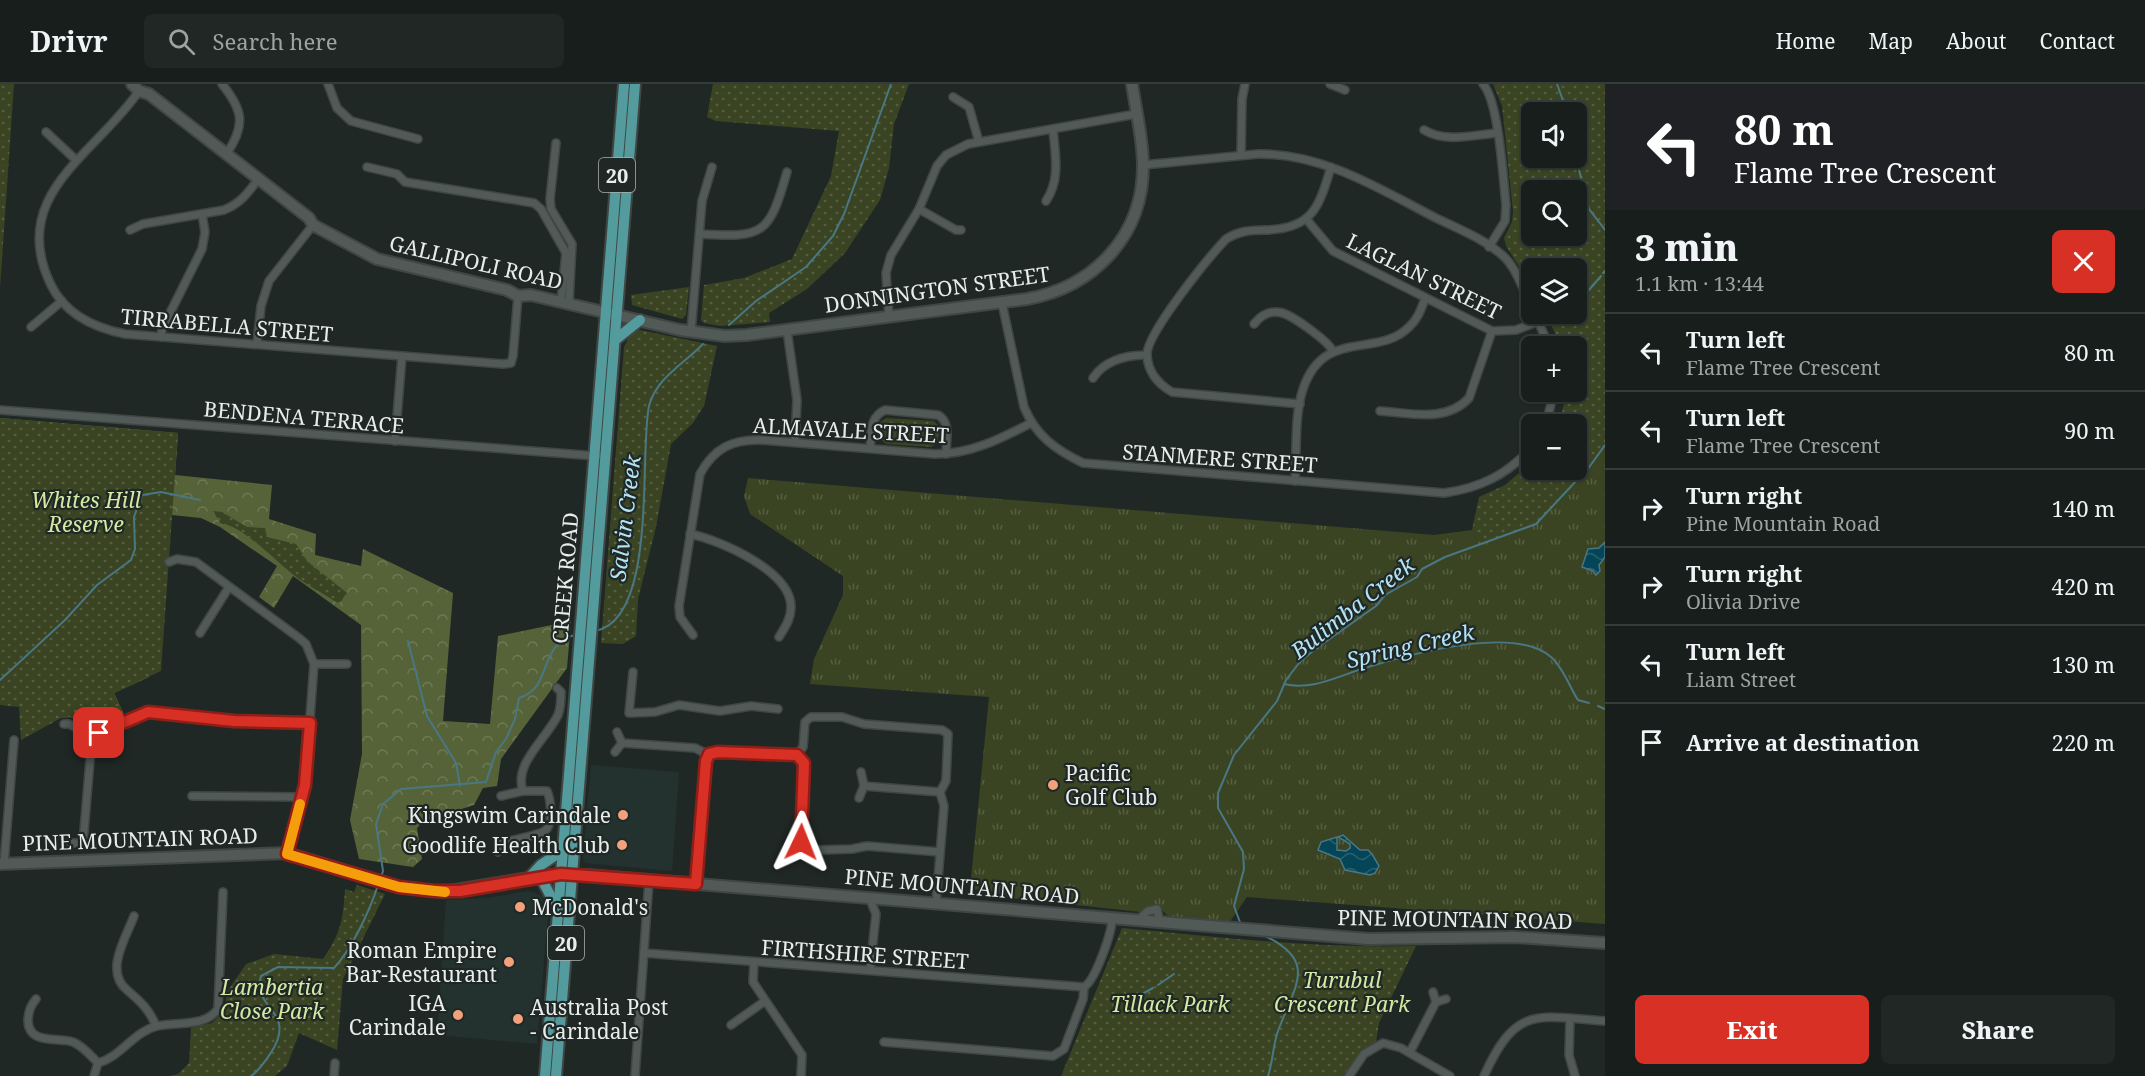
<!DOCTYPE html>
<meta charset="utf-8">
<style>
body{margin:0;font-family:"Noto Serif",serif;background:#212725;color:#f1f3f6;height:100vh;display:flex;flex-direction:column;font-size:22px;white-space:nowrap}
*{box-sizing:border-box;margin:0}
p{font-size:20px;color:#9fa2a3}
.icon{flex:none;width:33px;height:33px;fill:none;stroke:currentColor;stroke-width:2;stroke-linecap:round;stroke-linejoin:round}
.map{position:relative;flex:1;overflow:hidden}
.panel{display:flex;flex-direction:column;background:#181e1c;width:540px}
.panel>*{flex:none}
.banner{background:#202124;color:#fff;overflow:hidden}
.controls{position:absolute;left:1521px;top:18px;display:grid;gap:12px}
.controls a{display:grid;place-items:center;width:66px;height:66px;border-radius:9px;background:#181e1c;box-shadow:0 2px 4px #0004,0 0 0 2px #363c3b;font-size:30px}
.pin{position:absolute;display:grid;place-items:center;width:51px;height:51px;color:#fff;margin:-26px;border-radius:12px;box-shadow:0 3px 9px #0006}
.me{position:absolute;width:66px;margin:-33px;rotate:2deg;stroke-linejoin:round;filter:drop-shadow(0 0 4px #0008)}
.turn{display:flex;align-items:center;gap:21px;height:126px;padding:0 30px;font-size:27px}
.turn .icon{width:78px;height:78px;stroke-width:2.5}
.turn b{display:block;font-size:42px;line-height:51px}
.round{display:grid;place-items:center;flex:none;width:63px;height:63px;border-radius:9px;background:#212725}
.head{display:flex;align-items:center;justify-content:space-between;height:102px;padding:0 30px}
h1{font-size:36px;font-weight:800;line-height:45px}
.cta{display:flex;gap:12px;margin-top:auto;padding:12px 30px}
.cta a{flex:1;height:69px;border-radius:9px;background:#d93025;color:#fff;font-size:24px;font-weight:800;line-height:69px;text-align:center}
.cta a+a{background:#212725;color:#f1f3f6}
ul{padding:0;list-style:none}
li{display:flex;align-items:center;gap:18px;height:78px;padding:0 30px;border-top:2px solid #363c3b}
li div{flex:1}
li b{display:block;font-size:22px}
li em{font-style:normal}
header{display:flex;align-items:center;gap:36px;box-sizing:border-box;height:84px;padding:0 30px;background:#181e1c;border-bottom:2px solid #363c3b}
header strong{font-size:28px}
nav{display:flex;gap:33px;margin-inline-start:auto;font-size:21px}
.search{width:420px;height:54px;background:#212725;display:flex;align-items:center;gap:15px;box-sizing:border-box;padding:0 21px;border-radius:9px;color:#9fa2a3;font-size:22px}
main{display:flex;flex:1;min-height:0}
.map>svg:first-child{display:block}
.built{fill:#23322e}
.grass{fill:url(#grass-tufts)}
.forest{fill:url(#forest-crowns)}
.park{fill:url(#park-dots);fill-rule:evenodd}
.water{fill:url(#water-waves);stroke:#497784;stroke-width:1.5}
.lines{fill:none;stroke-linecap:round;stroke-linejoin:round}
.stream{stroke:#497784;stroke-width:2}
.street-casing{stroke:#3f4644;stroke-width:10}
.secondary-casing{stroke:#3f4644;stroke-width:14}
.primary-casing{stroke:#3f4644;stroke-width:14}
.street{stroke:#515a57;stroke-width:7}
.secondary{stroke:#515a57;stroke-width:10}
.primary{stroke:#539b9d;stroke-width:10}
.route-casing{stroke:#8d1f18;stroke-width:15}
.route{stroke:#d93025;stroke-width:10}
.slow{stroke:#f59e0b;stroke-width:10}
.poi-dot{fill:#f1a17c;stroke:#202826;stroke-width:2}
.labels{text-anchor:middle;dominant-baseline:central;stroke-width:4.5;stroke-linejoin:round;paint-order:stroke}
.shield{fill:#202826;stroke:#acb2b1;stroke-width:1.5}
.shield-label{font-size:20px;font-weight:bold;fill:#e8edec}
.street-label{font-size:21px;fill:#e8edec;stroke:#202826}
.park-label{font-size:21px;font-style:italic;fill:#d4eaa2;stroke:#202826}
.poi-label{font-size:21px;fill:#e8edec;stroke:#202826;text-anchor:end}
.water-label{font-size:22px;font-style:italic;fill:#b2e3f7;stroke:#202826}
</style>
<header>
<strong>Drivr</strong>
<div class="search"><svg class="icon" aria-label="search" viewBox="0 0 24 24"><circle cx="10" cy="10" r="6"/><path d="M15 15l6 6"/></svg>Search here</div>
<nav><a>Home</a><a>Map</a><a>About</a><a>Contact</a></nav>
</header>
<main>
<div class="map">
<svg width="1605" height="992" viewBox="0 0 1605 992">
<defs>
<pattern id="grass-tufts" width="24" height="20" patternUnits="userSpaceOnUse" patternTransform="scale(1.5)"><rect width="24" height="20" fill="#3a4422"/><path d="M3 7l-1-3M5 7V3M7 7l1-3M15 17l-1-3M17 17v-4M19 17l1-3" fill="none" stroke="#565f42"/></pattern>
<pattern id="forest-crowns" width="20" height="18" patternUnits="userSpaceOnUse" patternTransform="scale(1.5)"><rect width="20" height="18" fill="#566338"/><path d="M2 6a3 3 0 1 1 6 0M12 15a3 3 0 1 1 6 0" fill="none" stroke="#6e7a55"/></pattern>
<pattern id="park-dots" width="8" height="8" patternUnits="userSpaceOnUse" patternTransform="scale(1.5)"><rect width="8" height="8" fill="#3a4422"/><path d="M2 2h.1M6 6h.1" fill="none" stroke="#565f42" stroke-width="1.8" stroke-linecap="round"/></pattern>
<pattern id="water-waves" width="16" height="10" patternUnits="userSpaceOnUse" patternTransform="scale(1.5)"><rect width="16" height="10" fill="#054558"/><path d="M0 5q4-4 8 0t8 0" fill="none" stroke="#296070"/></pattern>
</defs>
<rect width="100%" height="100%" fill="#202826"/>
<!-- built -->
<g class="built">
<polygon points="591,681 679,688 672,787 585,779 583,774"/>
<polygon points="528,807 542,811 548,831 537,960 437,951 446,816 488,814"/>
</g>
<!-- grass -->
<polygon class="grass" points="1605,361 1605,840 1247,813 1229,839 1177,835 1167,831 1157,821 1141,828 1001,813 998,808 970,805 989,613 810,600 814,575 843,511 843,492 750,430 744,412 748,394 1434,451 1472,446 1479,461 1536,439 1590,382"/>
<!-- forest -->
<polygon class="forest" points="0,334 178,349 175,391 272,401 269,435 316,450 315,471 361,482 363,465 453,509 443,637 490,640 498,552 571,537 567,584 501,675 497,702 483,704 474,721 424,737 417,744 422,775 413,783 359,775 350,736 362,670 361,541 293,492 274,524 259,513 277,482 220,443 201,434 172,431 166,436 149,593 114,609 124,630 93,643 70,633 61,634"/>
<!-- park -->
<g class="park">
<polygon points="0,0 14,0 0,204"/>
<polygon points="713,0 909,0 894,40 889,84 880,116 845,169 807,205 769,229 770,238 720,242 704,239 701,236 704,201 744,194 792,175 831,92 839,47 716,37 707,33"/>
<path d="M1493 0H1605V361L1590 382 1536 440 1479 461 1472 446 1479 413 1505 401 1531 379 1532 386H1576V340H1559L1567 308H1576V262H1561L1546 230H1576V184H1532L1531 201 1506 162 1504 154 1512 138 1513 127 1502 22ZM1532 28H1576V74H1532ZM1532 106H1576V152H1532Z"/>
<polygon points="689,203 686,231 682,235 632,221 631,211"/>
<polygon points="640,246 717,262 704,322 693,339 671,360 656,443 638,515 636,552 623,560 601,559 624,263 631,249"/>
<polygon points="0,334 178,349 161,587 114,609 124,630 93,643 70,633 61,634 21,656 19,623 0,621"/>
<polygon points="886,334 934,337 939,342 938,359 931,363 886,360 879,353 880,338"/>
<path d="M213 427 222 428 247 443 265 444 267 453 296 460 307 477 347 509 339 520C326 511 312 504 299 495 280 482 241 439 221 440Z"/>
<path d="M357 801 385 810 343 895 337 966 299 949 287 982 275 992H169L178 990 189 979 191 944 212 939 219 932 225 924 227 908 246 880 274 870 323 875C341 849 343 836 345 805L354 808Z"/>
<path d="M1122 844C1219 853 1318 865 1416 862L1379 939 1376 958 1363 966 1344 992H1061Z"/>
</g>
<!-- water -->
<g class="water">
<polygon points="1605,458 1605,473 1599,481 1600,487 1596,491 1593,487 1582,483 1588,465 1599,464"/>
<polygon points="1343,751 1360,766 1368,766 1372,770 1379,782 1375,789 1370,791 1345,786 1340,775 1318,766 1321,758 1337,753 1337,766 1346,767 1350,764 1350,760 1338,753"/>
</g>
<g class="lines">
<!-- stream -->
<g class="stream">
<polyline points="1557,0 1567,28"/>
<polyline points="1576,74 1589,125 1605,146"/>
<polyline points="1603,189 1605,187"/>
<polyline points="1576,221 1601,192"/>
<polyline points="729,241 756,217 806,183 833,152 844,130 891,0"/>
<path d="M595 547C658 536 639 369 649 322 656 294 685 279 703 260"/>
<polyline points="408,557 427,632 456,679 460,702"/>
<polyline points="0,596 65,536 97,501 131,476 135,465 134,433 142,411 161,408 200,416"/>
<path d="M1284 600C1313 607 1340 591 1368 583 1411 570 1514 541 1551 573 1563 583 1570 604 1578 616L1589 619"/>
<polyline points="1598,622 1605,625"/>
<path d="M381 793 383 787 376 740 383 720 401 705 486 698 496 668 506 655 515 635 519 614C555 603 535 560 578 550"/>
<polyline points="1241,841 1234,822 1244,785 1243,768 1218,724 1218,709 1234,671 1277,617 1286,596 1299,579 1314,566 1376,522 1385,511 1417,493 1422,485 1445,473 1536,440 1590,382 1605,361"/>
<path d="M1263 851C1319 877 1295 901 1278 947 1273 961 1273 977 1268 992"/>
<polyline points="1158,901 1174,890"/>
<polyline points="1142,910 1153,904"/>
<path d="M251 992C260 986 266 976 272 967 297 926 251 925 261 892L278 883 334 884C352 865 370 826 378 801"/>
</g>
<defs>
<g id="street">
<path d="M222 0C243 26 246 41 227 69"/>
<polyline points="328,0 337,24 351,37 418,55"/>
<polyline points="1330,0 1345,6"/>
<path d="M1483 0C1499 18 1503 94 1506 121L1505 137 1489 163"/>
<path d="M139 7C96 70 7 111 51 201 65 230 95 244 125 250L503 280 511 279 513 272 518 212"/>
<polyline points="953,13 969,23 979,58"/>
<path d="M1424 46C1446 59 1473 51 1497 49"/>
<polyline points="46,48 76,76"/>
<polyline points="556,59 550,115 551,125 572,160 569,219"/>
<polyline points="1241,70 1242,15 1245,0"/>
<path d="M1143 81 1258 70C1322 69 1378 104 1434 133 1456 144 1483 154 1502 171 1516 182 1523 207 1532 223"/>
<polyline points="367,83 397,90 405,98 534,119 541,125 566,169 561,218"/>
<path d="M1046 117C1061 95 1055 70 1053 45"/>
<polyline points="919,125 956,146 961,146"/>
<polyline points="1307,136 1333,167 1492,247 1516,246 1539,237"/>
<path d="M130 146 143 140 224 126C241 119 248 109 259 94"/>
<path d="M700 150C765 154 769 150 787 88"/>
<path d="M1002 219 1024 323C1036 352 1056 366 1083 379L1444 409C1480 404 1507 391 1532 363"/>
<polyline points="1535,230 1549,262"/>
<polyline points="889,233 886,189 891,171 919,125 937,82 946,71 968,60 1136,30"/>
<path d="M1254 240C1272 218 1289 230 1308 244 1317 251 1326 256 1333 267"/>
<polyline points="31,243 62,217"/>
<polyline points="787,246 797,316 795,358"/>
<polyline points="691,248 702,117 712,83"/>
<polyline points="161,253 162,245 202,165 205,148 202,130"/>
<polyline points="257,260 261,222 269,197 313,141"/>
<path d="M1093 294C1105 276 1126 271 1147 271"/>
<path d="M1300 320 1172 308C1158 300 1148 288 1147 271 1146 250 1209 173 1226 155 1239 147 1250 146 1265 146 1313 145 1319 123 1331 83"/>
<polyline points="0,326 597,372"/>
<path d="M1380 327C1410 329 1446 339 1469 314L1492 247"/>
<polyline points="1546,340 1554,308"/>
<polyline points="395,357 402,272"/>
<path d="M870 364C872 349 869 333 885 326L938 331C951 338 946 356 946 370"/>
<path d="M1295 397C1297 368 1294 332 1303 305 1324 243 1377 275 1409 243 1418 235 1421 225 1425 215"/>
<path d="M690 450C720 456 791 487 791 523 791 535 785 543 779 553"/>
<polyline points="169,478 177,475 196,478 299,554 306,560 314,580 305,701 287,769"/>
<polyline points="200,549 229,503"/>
<path d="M693 551 680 533 679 522 700 390C714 364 733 355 761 356L935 370C971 370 1000 355 1031 339"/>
<polyline points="314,580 347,580"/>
<polyline points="633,588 629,629 655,628 679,621 720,627 751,622 778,625"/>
<polyline points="64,640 69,640 92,653 149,629 234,637 310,639"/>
<polyline points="622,659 695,664 709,671"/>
<polyline points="615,668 622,659 617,648"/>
<polyline points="797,671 804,679 806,686 800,750 804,763 820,766 852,765 867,762 940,768"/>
<polyline points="864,702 940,708"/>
<polyline points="192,712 302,713"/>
<polyline points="501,712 523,707"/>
<polyline points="859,714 864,702 861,688"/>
<polyline points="71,759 96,759"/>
<polyline points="83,759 92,653"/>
<path d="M498 768 501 759C510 757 537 751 543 748 554 743 551 716 547 707H523C513 680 547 654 558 631 561 624 561 616 561 608L557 604"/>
<polyline points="4,780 14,656"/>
<polyline points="696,800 709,671 727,667 797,671 803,663 805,638 811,633 842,633 864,640 942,646 948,650 946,697 940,708 944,722 936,819"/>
<polyline points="869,813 876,830 870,886"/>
<path d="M134 832C126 854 104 887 127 906 141 918 149 925 156 942"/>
<polyline points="1137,837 1148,827 1157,825 1160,839"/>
<polyline points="644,869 1084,903"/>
<polyline points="754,878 753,898 802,971 801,992"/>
<polyline points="1433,908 1436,918 1446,915"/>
<path d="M36 915C30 923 29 926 28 936 28 961 57 953 73 958 83 962 91 972 98 979"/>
<polyline points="1570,934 1569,971 1575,992"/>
<polyline points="731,941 765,917"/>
<path d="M884 958 1053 972 1064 965 1083 915 1084 903C1095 897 1112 849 1112 835"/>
<polyline points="1410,968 1436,918"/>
<path d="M94 992 98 979C121 973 133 948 157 942 178 937 204 944 218 925L223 808"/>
<polyline points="334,992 335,979"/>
<polyline points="635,992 649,796"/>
<polyline points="1349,992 1364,970 1383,959 1401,964 1450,992"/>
<path d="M1484 992C1516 921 1536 932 1605 937"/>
</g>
<g id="secondary">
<path d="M132 0 139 7 149 10 309 134 313 141 377 175 507 206 518 212 531 211 680 246 725 252 746 251 1027 215C1094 203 1143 152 1143 82 1143 55 1136 27 1132 0"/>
<polyline points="0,780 287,769 398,803 443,808 547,791 587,791 1368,855 1515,853 1605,859"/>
</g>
<g id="primary">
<polyline points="615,256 640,236"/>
<polyline points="540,792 558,826"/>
<polyline points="529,794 541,781 563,766"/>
<polyline points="545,992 624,0"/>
<polyline points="556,992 635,0"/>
</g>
</defs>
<!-- street casing -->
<use href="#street" class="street-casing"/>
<!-- secondary casing -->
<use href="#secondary" class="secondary-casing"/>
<!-- primary casing -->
<use href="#primary" class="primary-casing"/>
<!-- street -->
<use href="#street" class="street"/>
<!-- secondary -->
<use href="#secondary" class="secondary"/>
<!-- primary -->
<use href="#primary" class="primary"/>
</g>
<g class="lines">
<defs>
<polyline id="route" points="99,649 148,628 234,637 310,639 305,701 287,770 399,803 434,807 460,807 561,790 696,800 706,677 709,670 718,668 797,671 804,679 801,758"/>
</defs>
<!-- route casing -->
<use href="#route" class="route-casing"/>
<!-- route -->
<use href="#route" class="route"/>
<!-- slow -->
<polyline class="slow" points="300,720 287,770 399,803 445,808"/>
</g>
<!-- markers -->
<g class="poi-dot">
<circle cx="1053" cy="701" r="6"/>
<circle cx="623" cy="731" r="6"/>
<circle cx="622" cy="761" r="6"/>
<circle cx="520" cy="823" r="6"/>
<circle cx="509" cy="878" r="6"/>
<circle cx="458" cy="931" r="6"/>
<circle cx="518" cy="935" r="6"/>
</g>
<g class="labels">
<!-- shield labels -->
<g class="shield">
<rect x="599" y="74" width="36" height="34" rx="4.5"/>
<rect x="548" y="842" width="36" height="34" rx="4.5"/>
</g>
<g class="shield-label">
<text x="617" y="91">20</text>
<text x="566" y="859">20</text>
</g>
<!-- street labels -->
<g class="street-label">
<text transform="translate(476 178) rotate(13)">GALLIPOLI ROAD</text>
<text transform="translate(1424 192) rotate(26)">LAGLAN STREET</text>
<text transform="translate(937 205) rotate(-8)">DONNINGTON STREET</text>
<text transform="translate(227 241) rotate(5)">TIRRABELLA STREET</text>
<text transform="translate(304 333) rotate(5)">BENDENA TERRACE</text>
<text transform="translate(851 346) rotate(3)">ALMAVALE STREET</text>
<text transform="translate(1220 374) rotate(4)">STANMERE STREET</text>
<text transform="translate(565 494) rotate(-85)">CREEK ROAD</text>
<text transform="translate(140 755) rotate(-2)">PINE MOUNTAIN ROAD</text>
<text transform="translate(962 802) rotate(5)">PINE MOUNTAIN ROAD</text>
<text transform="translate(1455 835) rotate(1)">PINE MOUNTAIN ROAD</text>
<text transform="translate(865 870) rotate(4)">FIRTHSHIRE STREET</text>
</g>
<!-- park labels -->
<g class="park-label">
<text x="86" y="416">Whites Hill<tspan x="86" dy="24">Reserve</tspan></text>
<text x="1342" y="896">Turubul<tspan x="1342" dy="24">Crescent Park</tspan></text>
<text x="272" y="903">Lambertia<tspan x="272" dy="24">Close Park</tspan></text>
<text x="1170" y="920">Tillack Park</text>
</g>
<!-- poi labels -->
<g class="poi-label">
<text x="1065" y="689" text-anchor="start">Pacific<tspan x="1065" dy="24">Golf Club</tspan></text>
<text x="611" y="731">Kingswim Carindale</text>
<text x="610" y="761">Goodlife Health Club</text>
<text x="532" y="823" text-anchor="start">McDonald's</text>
<text x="497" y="866">Roman Empire<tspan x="497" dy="24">Bar-Restaurant</tspan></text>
<text x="446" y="919">IGA<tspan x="446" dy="24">Carindale</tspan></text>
<text x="530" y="923" text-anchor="start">Australia Post<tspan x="530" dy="24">- Carindale</tspan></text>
</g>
<!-- water labels -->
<g class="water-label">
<text transform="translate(624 434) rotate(-83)">Salvin Creek</text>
<text transform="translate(1352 523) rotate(-38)">Bulimba Creek</text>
<text transform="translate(1410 561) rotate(-13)">Spring Creek</text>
</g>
</g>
</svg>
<div class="controls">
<a><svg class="icon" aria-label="sound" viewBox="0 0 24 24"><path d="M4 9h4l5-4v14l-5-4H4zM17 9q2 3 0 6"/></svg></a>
<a><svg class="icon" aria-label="search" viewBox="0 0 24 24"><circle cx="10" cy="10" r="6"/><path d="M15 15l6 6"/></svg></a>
<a><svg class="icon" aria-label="layers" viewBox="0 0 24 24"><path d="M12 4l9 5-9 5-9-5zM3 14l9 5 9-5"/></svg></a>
<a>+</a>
<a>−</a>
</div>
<div class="pin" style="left:99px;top:649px;background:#d93025"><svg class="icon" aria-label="arrive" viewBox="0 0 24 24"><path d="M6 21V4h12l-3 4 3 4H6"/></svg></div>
<svg class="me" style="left:801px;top:758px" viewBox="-20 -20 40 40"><path d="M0-17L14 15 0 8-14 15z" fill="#d93025" stroke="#fff" stroke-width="4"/></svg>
</div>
<section class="panel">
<div class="banner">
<div class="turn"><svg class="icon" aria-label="left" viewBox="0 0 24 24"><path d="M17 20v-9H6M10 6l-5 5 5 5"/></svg><div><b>80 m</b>Flame Tree Crescent</div></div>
</div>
<div class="head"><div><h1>3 min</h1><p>1.1 km · 13:44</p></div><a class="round" style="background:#d93025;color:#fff"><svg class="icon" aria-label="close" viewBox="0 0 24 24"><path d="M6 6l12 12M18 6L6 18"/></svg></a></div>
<ul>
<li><svg class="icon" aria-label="left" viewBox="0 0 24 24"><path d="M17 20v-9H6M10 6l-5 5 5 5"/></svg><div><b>Turn left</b><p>Flame Tree Crescent</p></div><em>80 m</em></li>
<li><svg class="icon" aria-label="left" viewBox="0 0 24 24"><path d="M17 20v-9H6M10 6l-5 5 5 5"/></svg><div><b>Turn left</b><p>Flame Tree Crescent</p></div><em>90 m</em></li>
<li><svg class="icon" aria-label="right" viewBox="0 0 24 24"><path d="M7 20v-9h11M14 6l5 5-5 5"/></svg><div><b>Turn right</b><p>Pine Mountain Road</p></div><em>140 m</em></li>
<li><svg class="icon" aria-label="right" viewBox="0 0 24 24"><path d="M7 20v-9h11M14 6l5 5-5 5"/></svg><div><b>Turn right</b><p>Olivia Drive</p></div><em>420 m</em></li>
<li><svg class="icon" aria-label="left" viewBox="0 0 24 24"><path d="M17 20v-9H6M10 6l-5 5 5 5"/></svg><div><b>Turn left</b><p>Liam Street</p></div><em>130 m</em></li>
<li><svg class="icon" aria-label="arrive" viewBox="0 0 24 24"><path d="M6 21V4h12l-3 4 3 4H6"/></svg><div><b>Arrive at destination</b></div><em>220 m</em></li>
</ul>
<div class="cta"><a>Exit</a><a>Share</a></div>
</section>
</main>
